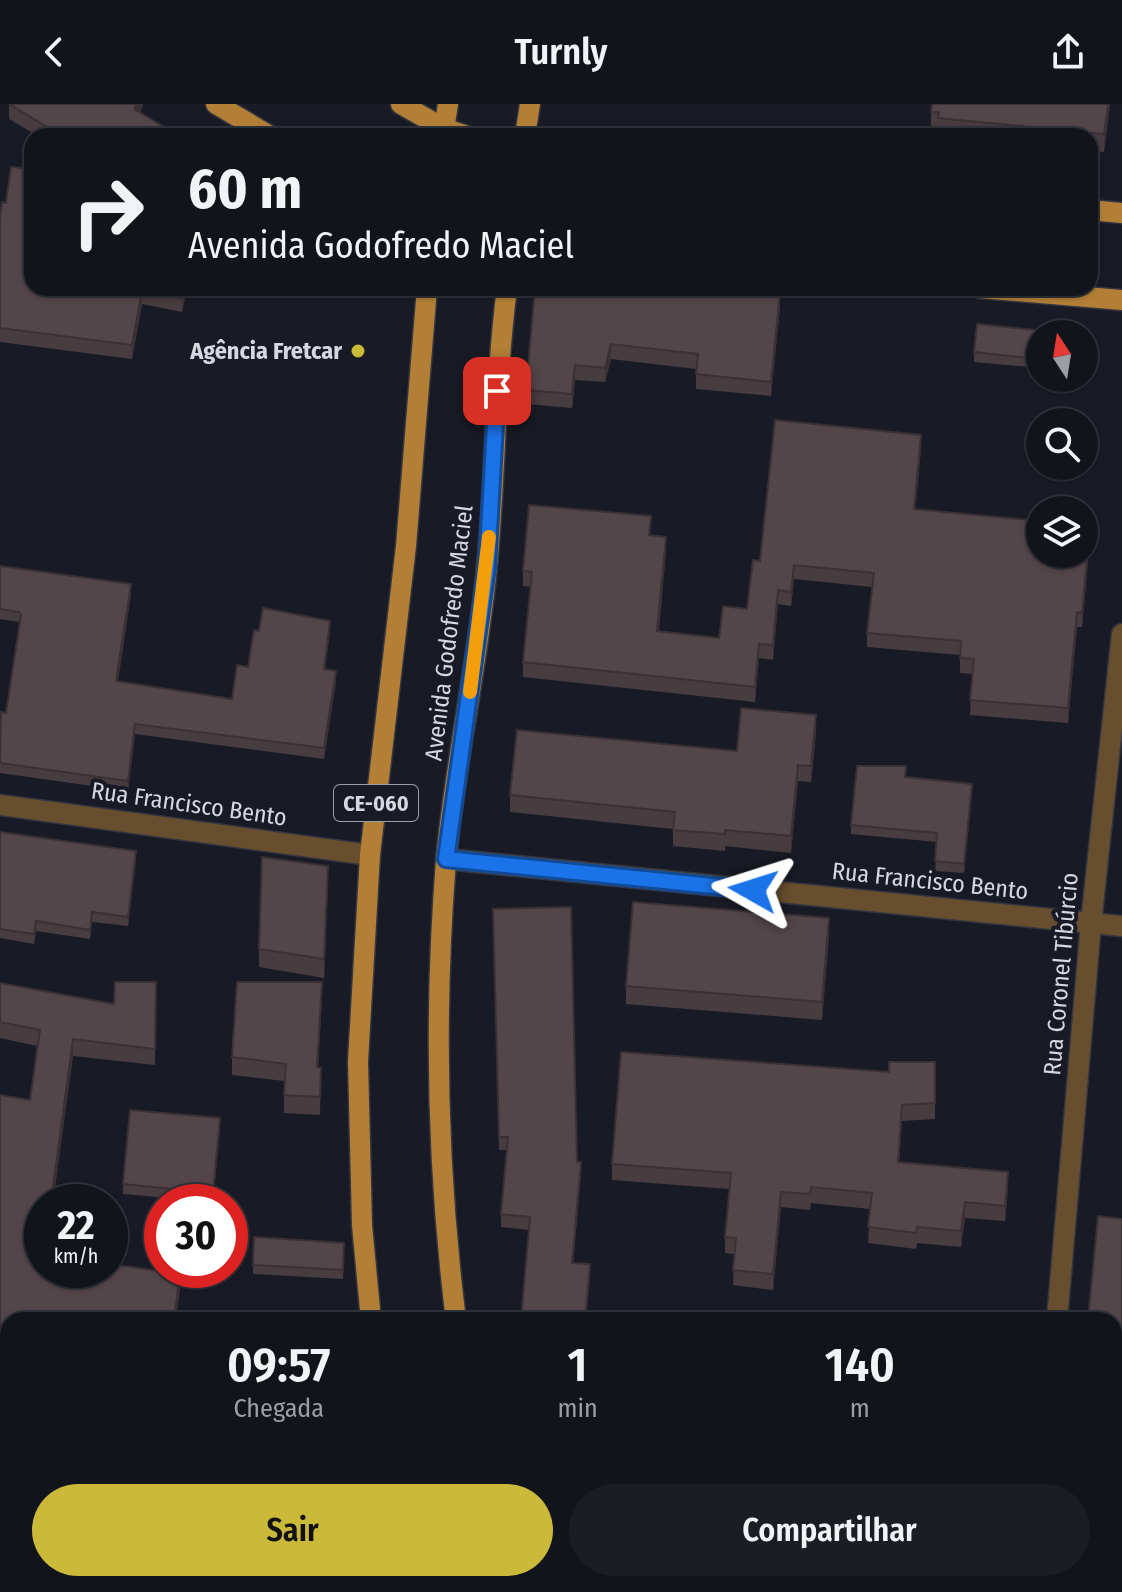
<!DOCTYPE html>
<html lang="pt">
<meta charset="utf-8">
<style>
body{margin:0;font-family:"Fira Sans Condensed",sans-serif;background:#1b1d25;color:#f1f3f6;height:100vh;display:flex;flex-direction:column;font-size:30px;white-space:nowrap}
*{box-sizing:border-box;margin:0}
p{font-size:26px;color:#9c9ea3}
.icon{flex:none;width:44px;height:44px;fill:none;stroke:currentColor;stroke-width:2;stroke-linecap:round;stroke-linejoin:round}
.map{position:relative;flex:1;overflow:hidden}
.side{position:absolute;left:0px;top:1208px;width:1122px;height:280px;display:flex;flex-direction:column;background:#12141c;border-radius:24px 24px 0 0;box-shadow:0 2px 6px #0004,0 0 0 2px #31333b}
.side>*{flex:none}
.hud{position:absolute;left:24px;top:24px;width:1074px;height:168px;border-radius:24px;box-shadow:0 2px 6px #0004,0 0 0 2px #31333b;background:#12141c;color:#f1f3f6;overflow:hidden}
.needle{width:52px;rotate:348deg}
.fabs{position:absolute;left:1026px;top:216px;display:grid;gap:16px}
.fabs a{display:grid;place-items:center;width:72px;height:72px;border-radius:50%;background:#12141c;box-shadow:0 2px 6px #0004,0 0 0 2px #31333b;font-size:40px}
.speed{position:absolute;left:24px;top:1080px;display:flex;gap:16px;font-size:40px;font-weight:700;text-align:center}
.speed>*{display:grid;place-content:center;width:104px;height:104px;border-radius:50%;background:#12141c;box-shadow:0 2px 6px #0004,0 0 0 2px #31333b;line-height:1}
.speed small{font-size:20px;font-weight:400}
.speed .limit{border:12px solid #d22;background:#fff;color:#111}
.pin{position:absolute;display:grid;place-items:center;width:68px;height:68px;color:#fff;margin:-34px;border-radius:16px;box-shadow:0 4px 12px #0006}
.me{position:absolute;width:88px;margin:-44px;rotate:276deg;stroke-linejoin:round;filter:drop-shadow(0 0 6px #0008)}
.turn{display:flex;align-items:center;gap:28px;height:168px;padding:0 32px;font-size:36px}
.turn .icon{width:104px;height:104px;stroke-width:2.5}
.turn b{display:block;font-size:56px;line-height:68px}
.eta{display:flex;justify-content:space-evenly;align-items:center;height:136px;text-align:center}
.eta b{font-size:48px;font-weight:600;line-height:56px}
.action{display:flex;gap:16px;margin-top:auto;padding:16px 32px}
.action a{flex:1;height:92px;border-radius:48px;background:#cbb939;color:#111;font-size:32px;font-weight:600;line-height:92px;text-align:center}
.action a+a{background:#1b1d25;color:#f1f3f6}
header{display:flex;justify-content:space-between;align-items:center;height:104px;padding:0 32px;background:#12141c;font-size:36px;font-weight:600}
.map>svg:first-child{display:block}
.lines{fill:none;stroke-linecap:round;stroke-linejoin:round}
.minor-casing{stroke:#33353f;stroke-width:23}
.major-casing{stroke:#33353f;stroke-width:23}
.minor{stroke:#674e2e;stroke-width:20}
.major{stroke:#b37f37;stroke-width:20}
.wall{fill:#473c40}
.shaded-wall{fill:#3a3134}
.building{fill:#53464a;stroke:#3a3134;stroke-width:2}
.route-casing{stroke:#114b97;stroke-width:20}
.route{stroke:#1a73e8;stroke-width:14}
.slow{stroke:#f59e0b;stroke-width:14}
.poi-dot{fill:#cbb939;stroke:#181b25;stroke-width:3}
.labels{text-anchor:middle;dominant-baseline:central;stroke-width:8;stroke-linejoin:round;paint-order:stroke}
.shield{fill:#181b25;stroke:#9d9fa7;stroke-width:2}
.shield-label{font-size:22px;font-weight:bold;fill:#d6d8df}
.poi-label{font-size:24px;font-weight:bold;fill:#d6d8df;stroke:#181b25;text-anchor:end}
.street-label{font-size:24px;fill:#d6d8df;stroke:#181b25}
</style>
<header><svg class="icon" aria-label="back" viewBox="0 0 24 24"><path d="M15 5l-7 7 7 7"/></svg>Turnly<svg class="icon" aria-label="share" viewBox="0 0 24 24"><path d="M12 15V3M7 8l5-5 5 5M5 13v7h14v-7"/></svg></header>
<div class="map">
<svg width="1122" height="1488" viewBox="0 0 1122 1488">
<rect width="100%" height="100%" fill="#181b25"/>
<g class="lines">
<defs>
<g id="minor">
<polyline points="0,701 370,751"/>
<polyline points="446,755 1122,822"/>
<polyline points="1057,1216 1091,819 1122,530"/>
<polyline points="0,1417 8,1418"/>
<polyline points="1114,1437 1122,1438"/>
<polyline points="1031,1488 1031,1480"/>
</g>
<g id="major">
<polyline points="216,0 270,32"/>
<polyline points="401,0 443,24 467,32"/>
<polyline points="443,32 448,0"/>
<polyline points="525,32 530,0"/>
<polyline points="1090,106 1122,109"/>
<polyline points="980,184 1122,196"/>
<polyline points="371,1216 362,1121 358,957 370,751 406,442 427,184"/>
<path d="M456 1216C437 1065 434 908 446 756 455 658 478 560 487 462 496 369 495 276 507 184"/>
<polyline points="452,1480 456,1488"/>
<polyline points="535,1480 539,1488"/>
</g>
</defs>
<!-- minor casing -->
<use href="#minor" class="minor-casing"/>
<!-- major casing -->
<use href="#major" class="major-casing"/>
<!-- minor -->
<use href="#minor" class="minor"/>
<!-- major -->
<use href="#major" class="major"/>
</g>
<!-- wall -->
<g class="wall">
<polygon points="143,0 140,9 179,32 38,32 9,15 9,1"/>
<polygon points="1110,0 1104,48 1090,47 1090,32 938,32 938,27 931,27 931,8"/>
<polygon points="6,99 32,184 187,184 182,208 142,200 132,255 0,238 0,115"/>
<polygon points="535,184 780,203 771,292 696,285 696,265 611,255 605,278 575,276 572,304 526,300 526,286"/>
<polygon points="1040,230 1040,264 974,258 974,248"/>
<polygon points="1084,231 1092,241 1089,269 1084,269"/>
<polygon points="921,345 915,406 1090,435 1082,523 1077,523 1068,619 970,611 972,570 960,569 960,551 867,543 867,529 872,483 794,475 791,502 778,500 773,556 759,554 755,598 523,573 523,558 531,483 523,482 523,467 666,447 659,527 719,534 747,505 760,457"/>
<polygon points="0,462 131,490 118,577 232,595 248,563 259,527 330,527 325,565 336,577 324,655 135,630 128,687 0,669 0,613 6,609 19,520 19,518 0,515"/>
<polygon points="816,628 811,678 798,677 791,749 725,742 725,747 673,742 673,725 510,708 510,691 737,647"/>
<polygon points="906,674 972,690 964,769 935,767 937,738 851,730 851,721"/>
<polygon points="0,728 136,756 128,822 92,818 90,835 36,827 34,840 0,834"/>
<polygon points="328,780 324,874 259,863 259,845"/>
<polygon points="493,805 581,1071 573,1159 590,1174 586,1216 521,1216 529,1126 501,1123 501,1110 507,1046 499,1046"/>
<polygon points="829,832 822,916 626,900 626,882"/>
<polygon points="156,878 155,961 73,952 53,1098 42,1098 42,1166 180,1187 8,1216 8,1342 0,1341 0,991 30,996 37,942 0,934 0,879 114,900"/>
<polygon points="322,896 318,963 321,964 320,1011 284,1009 284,977 232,971 232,953"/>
<polygon points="935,958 935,1015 902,1017 899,1058 1008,1084 1005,1117 965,1114 961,1143 917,1139 916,1145 868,1139 870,1105 811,1099 810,1106 781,1103 773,1186 733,1181 734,1150 725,1149 725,1133 729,1085 612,1076 612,1060 889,968"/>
<polygon points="220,1024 213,1098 123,1090 123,1080"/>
<polygon points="1122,1115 1122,1261 1114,1260 1114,1216"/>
<polygon points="344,1139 343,1175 253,1170 253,1161"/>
<polygon points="1114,1355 1122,1356 1122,1411 1114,1410"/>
</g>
<!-- shaded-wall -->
<g class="shaded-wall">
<polygon points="137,0 143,0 143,3 134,19 134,5"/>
<polygon points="1108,0 1110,0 1104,48 1104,30"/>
<polygon points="184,184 187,184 182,208 182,194"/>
<polygon points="142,186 142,200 132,255 132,241"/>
<polygon points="780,188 780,203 771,292 771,278"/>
<polygon points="611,240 611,255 605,278 605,264"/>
<polygon points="575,261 575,276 572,304 572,290"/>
<polygon points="921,331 921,345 914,420 914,405"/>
<polygon points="1090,421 1090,435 1082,523 1082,509"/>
<polygon points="666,433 666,447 657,541 657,527"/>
<polygon points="794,461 794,475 791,502 791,488"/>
<polygon points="131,480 131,490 116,588 116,577"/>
<polygon points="778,486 778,500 773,556 773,541"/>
<polygon points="1077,508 1077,523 1068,619 1068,604"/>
<polygon points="330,517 330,527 324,575 324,565"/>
<polygon points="759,540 759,554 755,598 755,583"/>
<polygon points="336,567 336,577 324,655 324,644"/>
<polygon points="816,611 816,628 811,678 811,662"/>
<polygon points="135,620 135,630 128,687 128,677"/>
<polygon points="798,661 798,677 791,749 791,732"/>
<polygon points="972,680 972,690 964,769 964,760"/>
<polygon points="136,747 136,756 128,822 128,813"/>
<polygon points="328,762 328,780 324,874 324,855"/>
<polygon points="829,814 829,832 822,916 822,898"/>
<polygon points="322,878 322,896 317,981 317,963"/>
<polygon points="73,935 73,952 53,1098 51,1098"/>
<polygon points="902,1001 902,1017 898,1074 898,1058"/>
<polygon points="220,1014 220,1024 213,1098 213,1089"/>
<polygon points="581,1058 581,1071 572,1172 572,1159"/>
<polygon points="1008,1068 1008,1084 1005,1117 1005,1102"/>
<polygon points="781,1088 781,1103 773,1186 773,1170"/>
<polygon points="965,1098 965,1114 961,1143 961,1127"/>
<polygon points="590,1160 590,1174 586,1216 585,1216"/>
<polygon points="180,1170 180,1187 176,1216 174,1216"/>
</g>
<!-- building -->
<g class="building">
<polygon points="9,0 137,0 134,5 179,32 62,32"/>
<polygon points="932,0 1108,0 1104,30 938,14 939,8 931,8"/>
<polygon points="11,63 32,65 32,184 184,184 182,194 142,186 132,241 0,224 0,115 2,98 6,99"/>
<polygon points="535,184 727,184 780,188 771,278 696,270 698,250 611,240 605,264 575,261 572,290 526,286"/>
<polygon points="977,220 1075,230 1040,230 1040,255 974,248"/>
<polygon points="1084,231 1092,232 1089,260 1084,259"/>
<polygon points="775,316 921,331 914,405 1040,417 1040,450 1084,450 1084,420 1090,421 1082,509 1077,508 1068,604 970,596 974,555 960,554 961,537 867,529 874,469 794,461 791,488 778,486 773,541 759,540 755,583 523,558 532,468 523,467 529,401 651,412 649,431 666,433 657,527 719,534 723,502 747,505 753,456 760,457"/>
<polygon points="0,462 131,480 116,577 232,595 237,561 248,563 254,526 259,527 263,504 330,517 324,565 336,567 324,644 135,620 128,677 0,659 1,608 6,609 21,511 19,508 0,505"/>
<polygon points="741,604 816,611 811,662 798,661 791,732 725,726 725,730 673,726 675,708 510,691 517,626 737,647"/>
<polygon points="857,662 906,662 905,673 972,680 964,760 935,757 937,729 851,721"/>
<polygon points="0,728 136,747 128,813 92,808 90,826 36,817 34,830 0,825"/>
<polygon points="262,753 328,762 324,855 259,845"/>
<polygon points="633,798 829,814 822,898 626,882"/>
<polygon points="571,803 577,1058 581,1058 572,1159 590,1160 585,1216 521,1216 530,1113 501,1110 508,1033 499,1033 493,805"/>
<polygon points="115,878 156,878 155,945 73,935 51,1098 42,1098 42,1166 110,1166 110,1160 180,1170 174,1216 8,1216 8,1325 0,1324 0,991 30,996 40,926 0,918 0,879 114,900"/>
<polygon points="237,878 322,878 317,963 321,964 320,993 284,991 286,960 232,953"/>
<polygon points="621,948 889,968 889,958 935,958 935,999 902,1001 898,1058 1008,1068 1005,1102 965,1098 961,1127 917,1123 916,1129 868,1123 872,1089 811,1083 810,1090 781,1088 773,1170 733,1166 736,1134 725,1133 731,1069 612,1060"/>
<polygon points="130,1006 220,1014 213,1089 123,1080"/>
<polygon points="1098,1112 1122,1115 1122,1240 1114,1239 1114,1216 1088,1216"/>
<polygon points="254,1133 344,1139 343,1166 253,1161"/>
<polygon points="1114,1355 1122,1356 1122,1390 1114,1390"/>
</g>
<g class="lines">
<defs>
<polyline id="route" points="497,287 487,463 446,755 753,786"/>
</defs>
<!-- route casing -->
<use href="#route" class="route-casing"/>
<!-- route -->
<use href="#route" class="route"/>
<!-- slow -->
<polyline class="slow" points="470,588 489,433"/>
</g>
<!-- markers -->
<circle class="poi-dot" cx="358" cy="247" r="8"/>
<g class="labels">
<!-- shield labels -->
<rect class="shield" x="334" y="681" width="84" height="36" rx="6"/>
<g class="shield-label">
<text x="376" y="699">CE-060</text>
</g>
<!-- poi labels -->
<g class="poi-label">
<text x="342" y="247">Agência Fretcar</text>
</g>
<!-- street labels -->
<g class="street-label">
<text transform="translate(449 529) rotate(-83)">Avenida Godofredo Maciel</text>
<text transform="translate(189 700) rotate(8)">Rua Francisco Bento</text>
<text transform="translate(930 777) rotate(6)">Rua Francisco Bento</text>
<text transform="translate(1061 870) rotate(-85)">Rua Coronel Tibúrcio</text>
</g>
</g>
</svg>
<div class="fabs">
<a><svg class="needle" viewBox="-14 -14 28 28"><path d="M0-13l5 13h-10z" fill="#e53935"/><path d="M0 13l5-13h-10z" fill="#9c9ea3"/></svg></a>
<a><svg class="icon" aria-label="search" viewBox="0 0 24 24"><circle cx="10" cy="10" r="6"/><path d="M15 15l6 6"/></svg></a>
<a><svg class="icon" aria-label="layers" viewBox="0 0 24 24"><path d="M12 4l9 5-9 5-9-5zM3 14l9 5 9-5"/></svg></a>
</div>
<div class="speed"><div>22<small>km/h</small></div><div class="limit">30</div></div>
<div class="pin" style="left:497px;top:287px;background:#d93025"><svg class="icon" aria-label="arrive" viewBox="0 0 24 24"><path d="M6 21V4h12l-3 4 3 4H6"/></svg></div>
<svg class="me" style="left:753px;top:786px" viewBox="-20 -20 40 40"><path d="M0-17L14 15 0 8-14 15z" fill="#1a73e8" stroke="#fff" stroke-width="4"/></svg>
<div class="hud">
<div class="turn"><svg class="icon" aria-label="right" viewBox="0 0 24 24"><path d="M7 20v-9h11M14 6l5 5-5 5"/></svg><div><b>60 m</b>Avenida Godofredo Maciel</div></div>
</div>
<section class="side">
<div class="eta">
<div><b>09:57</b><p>Chegada</p></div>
<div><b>1</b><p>min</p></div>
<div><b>140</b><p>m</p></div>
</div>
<div class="action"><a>Sair</a><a>Compartilhar</a></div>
</section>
</div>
